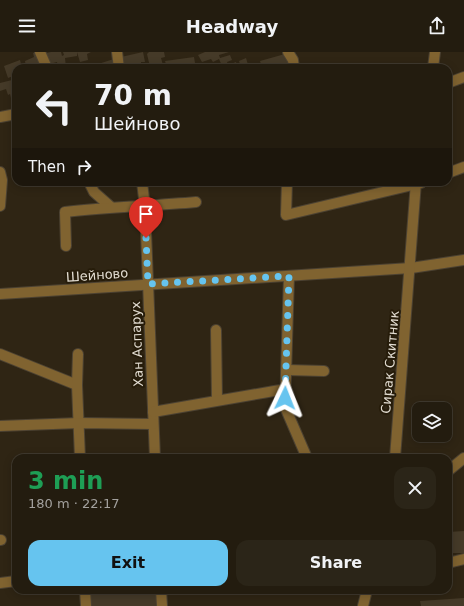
<!DOCTYPE html>
<meta charset="utf-8">
<style>
body{margin:0;font-family:"DejaVu Sans",sans-serif;background:#2b2518;color:#f1f3f6;height:100vh;display:flex;flex-direction:column;font-size:15px;white-space:nowrap}
*{box-sizing:border-box;margin:0}
p{font-size:13px;color:#a3a19e}
.icon{flex:none;width:22px;height:22px;fill:none;stroke:currentColor;stroke-width:2;stroke-linecap:round;stroke-linejoin:round}
.map{position:relative;flex:1;overflow:hidden}
.drawer{position:absolute;left:12px;top:402px;width:440px;height:140px;display:flex;flex-direction:column;background:#231c0f;border-radius:12px;box-shadow:0 2px 10px #0003,0 0 0 1px #403a2f}
.drawer>*{flex:none}
.hud{position:absolute;left:12px;top:12px;width:440px;height:122px;border-radius:12px;box-shadow:0 2px 10px #0003,0 0 0 1px #403a2f;background:#231c0f;color:#f1f3f6;overflow:hidden}
.buttons{position:absolute;left:412px;top:350px;display:grid;gap:8px}
.buttons a{display:grid;place-items:center;width:40px;height:40px;border-radius:8px;background:#231c0f;box-shadow:0 2px 10px #0003,0 0 0 1px #403a2f;font-size:20px}
.pin{position:absolute;display:grid;place-items:center;width:34px;height:34px;color:#fff;margin:-41px -17px;border-radius:50% 50% 50% 0;rotate:-45deg;box-shadow:0 0 4px #0007}
.pin .icon{rotate:45deg}
.me{position:absolute;width:44px;margin:-22px;rotate:2deg;stroke-linejoin:round;filter:drop-shadow(0 0 3px #0008)}
.turn{display:flex;align-items:center;gap:14px;height:84px;padding:0 16px;font-size:18px}
.turn .icon{width:52px;height:52px;stroke-width:2.5}
.turn b{display:block;font-size:28px;line-height:34px}
.then{display:flex;align-items:center;height:38px;padding:0 16px;background:#0003;gap:8px;font-size:15px}
.round{display:grid;place-items:center;flex:none;width:42px;height:42px;border-radius:12px;background:#2b2518}
.head{display:flex;align-items:center;justify-content:space-between;height:68px;padding:0 16px}
h1{font-size:24px;font-weight:600;line-height:30px;color:#1e9e55}
.action{display:flex;gap:8px;margin-top:auto;padding:8px 16px}
.action a{flex:1;height:46px;border-radius:12px;background:#66c4ef;color:#111;font-size:16px;font-weight:600;line-height:46px;text-align:center}
.action a+a{background:#2b2518;color:#f1f3f6}
header{display:flex;justify-content:space-between;align-items:center;height:52px;padding:0 16px;background:#231c0f;font-size:18px;font-weight:600}
.map>svg:first-child{display:block}
.building{fill:#453a28}
.lines{fill:none;stroke-linecap:round;stroke-linejoin:round}
.minor-casing{stroke:#4c4232;stroke-width:12}
.minor{stroke:#806330;stroke-width:10}
.route{stroke:#66c4ef;stroke-width:7;stroke-dasharray:0 12.6}
.labels{text-anchor:middle;dominant-baseline:central;stroke-width:4;stroke-linejoin:round;paint-order:stroke}
.street-label{font-size:13px;fill:#e3ddd2;stroke:#261c0a}
</style>
<header><svg class="icon" aria-label="menu" viewBox="0 0 24 24"><path d="M4 6h16M4 12h16M4 18h16"/></svg>Headway<svg class="icon" aria-label="share" viewBox="0 0 24 24"><path d="M12 15V3M7 8l5-5 5 5M5 13v7h14v-7"/></svg></header>
<div class="map">
<svg width="464" height="554" viewBox="0 0 464 554">
<rect width="100%" height="100%" fill="#2f2514"/>
<!-- building -->
<g class="building">
<polygon points="36,0 44,16 26,16 25,9 34,5 33,1"/>
<polygon points="51,0 61,0 62,4 64,3 63,0 77,0 77,4 65,6 66,16 58,16 57,10 50,12 46,1"/>
<polygon points="77,0 91,0 87,2 88,8 80,10"/>
<polygon points="143,0 145,10 141,10 141,14 123,15 121,5"/>
<polygon points="149,0 164,0 165,5 161,6 163,13 150,15 147,2"/>
<polygon points="205,0 229,0 219,3 220,6 230,3 232,8 227,10 228,13 236,10 237,13 230,16 223,16 219,7 213,10 211,7 202,10 198,3"/>
<polygon points="285,2 291,12 283,15 283,16 262,16 260,9"/>
<polygon points="194,5 195,11 188,13 189,16 167,16 165,9"/>
<polygon points="117,6 117,14 112,15 112,13 96,16 95,13"/>
<polygon points="246,6 249,16 241,16 239,9"/>
<polygon points="20,8 22,16 16,16 16,23 8,26 4,14"/>
<polygon points="12,28 16,44 16,58 14,58 10,42 8,43 6,37 0,39 0,31"/>
<polygon points="464,479 464,501 448,501 448,480"/>
<polygon points="160,541 160,554 90,554 90,543"/>
<polygon points="464,546 464,554 421,554 420,549"/>
</g>
<g class="lines">
<defs>
<g id="minor">
<polyline points="40,0 47,16"/>
<polyline points="117,0 119,16"/>
<polyline points="288,0 293,8 294,16"/>
<polyline points="433,16 435,0"/>
<polyline points="448,31 464,25"/>
<polyline points="0,65 16,62"/>
<polyline points="0,120 2,128 0,154"/>
<polyline points="448,121 464,115"/>
<polyline points="89,130 94,140 111,155"/>
<polyline points="142,130 145,155 155,406"/>
<polyline points="287,130 286,163 421,131"/>
<path d="M66 194 65 160C108 155 152 154 196 150"/>
<polyline points="289,224 285,355 307,406"/>
<polyline points="0,242 411,216 464,208"/>
<polyline points="216,278 217,348"/>
<polyline points="0,302 77,333"/>
<polyline points="78,302 77,333 80,406"/>
<polyline points="287,318 324,319"/>
<polyline points="153,360 286,337"/>
<polyline points="0,374 79,371 153,372"/>
<polyline points="395,406 416,130"/>
<polyline points="448,419 464,406"/>
<polyline points="0,488 1,488"/>
<polyline points="448,511 464,507"/>
<polyline points="0,531 16,529"/>
<polyline points="85,538 86,554"/>
<polyline points="161,538 162,554"/>
<polyline points="363,554 367,538"/>
</g>
</defs>
<!-- minor casing -->
<use href="#minor" class="minor-casing"/>
<!-- minor -->
<use href="#minor" class="minor"/>
</g>
<g class="lines">
<!-- route -->
<polyline class="route" points="146,186 148,232 289,224 285,346"/>
</g>
<g class="labels">
<!-- street labels -->
<g class="street-label">
<text transform="translate(97 223) rotate(-4)">Шейново</text>
<text transform="translate(137 292) rotate(-92)">Хан Аспарух</text>
<text transform="translate(390 310) rotate(-85)">Сирак Скитник</text>
</g>
</g>
</svg>
<div class="buttons">
<a><svg class="icon" aria-label="layers" viewBox="0 0 24 24"><path d="M12 4l9 5-9 5-9-5zM3 14l9 5 9-5"/></svg></a>
</div>
<div class="pin" style="left:146px;top:186px;background:#d93025"><svg class="icon" aria-label="arrive" viewBox="0 0 24 24"><path d="M6 21V4h12l-3 4 3 4H6"/></svg></div>
<svg class="me" style="left:285px;top:346px" viewBox="-20 -20 40 40"><path d="M0-17L14 15 0 8-14 15z" fill="#66c4ef" stroke="#fff" stroke-width="4"/></svg>
<div class="hud">
<div class="turn"><svg class="icon" aria-label="left" viewBox="0 0 24 24"><path d="M17 20v-9H6M10 6l-5 5 5 5"/></svg><div><b>70 m</b>Шейново</div></div>
<div class="then">Then<svg class="icon" aria-label="right" viewBox="0 0 24 24"><path d="M7 20v-9h11M14 6l5 5-5 5"/></svg></div>
</div>
<section class="drawer">
<div class="head"><div><h1>3 min</h1><p>180 m · 22:17</p></div><a class="round"><svg class="icon" aria-label="close" viewBox="0 0 24 24"><path d="M6 6l12 12M18 6L6 18"/></svg></a></div>
<div class="action"><a>Exit</a><a>Share</a></div>
</section>
</div>
